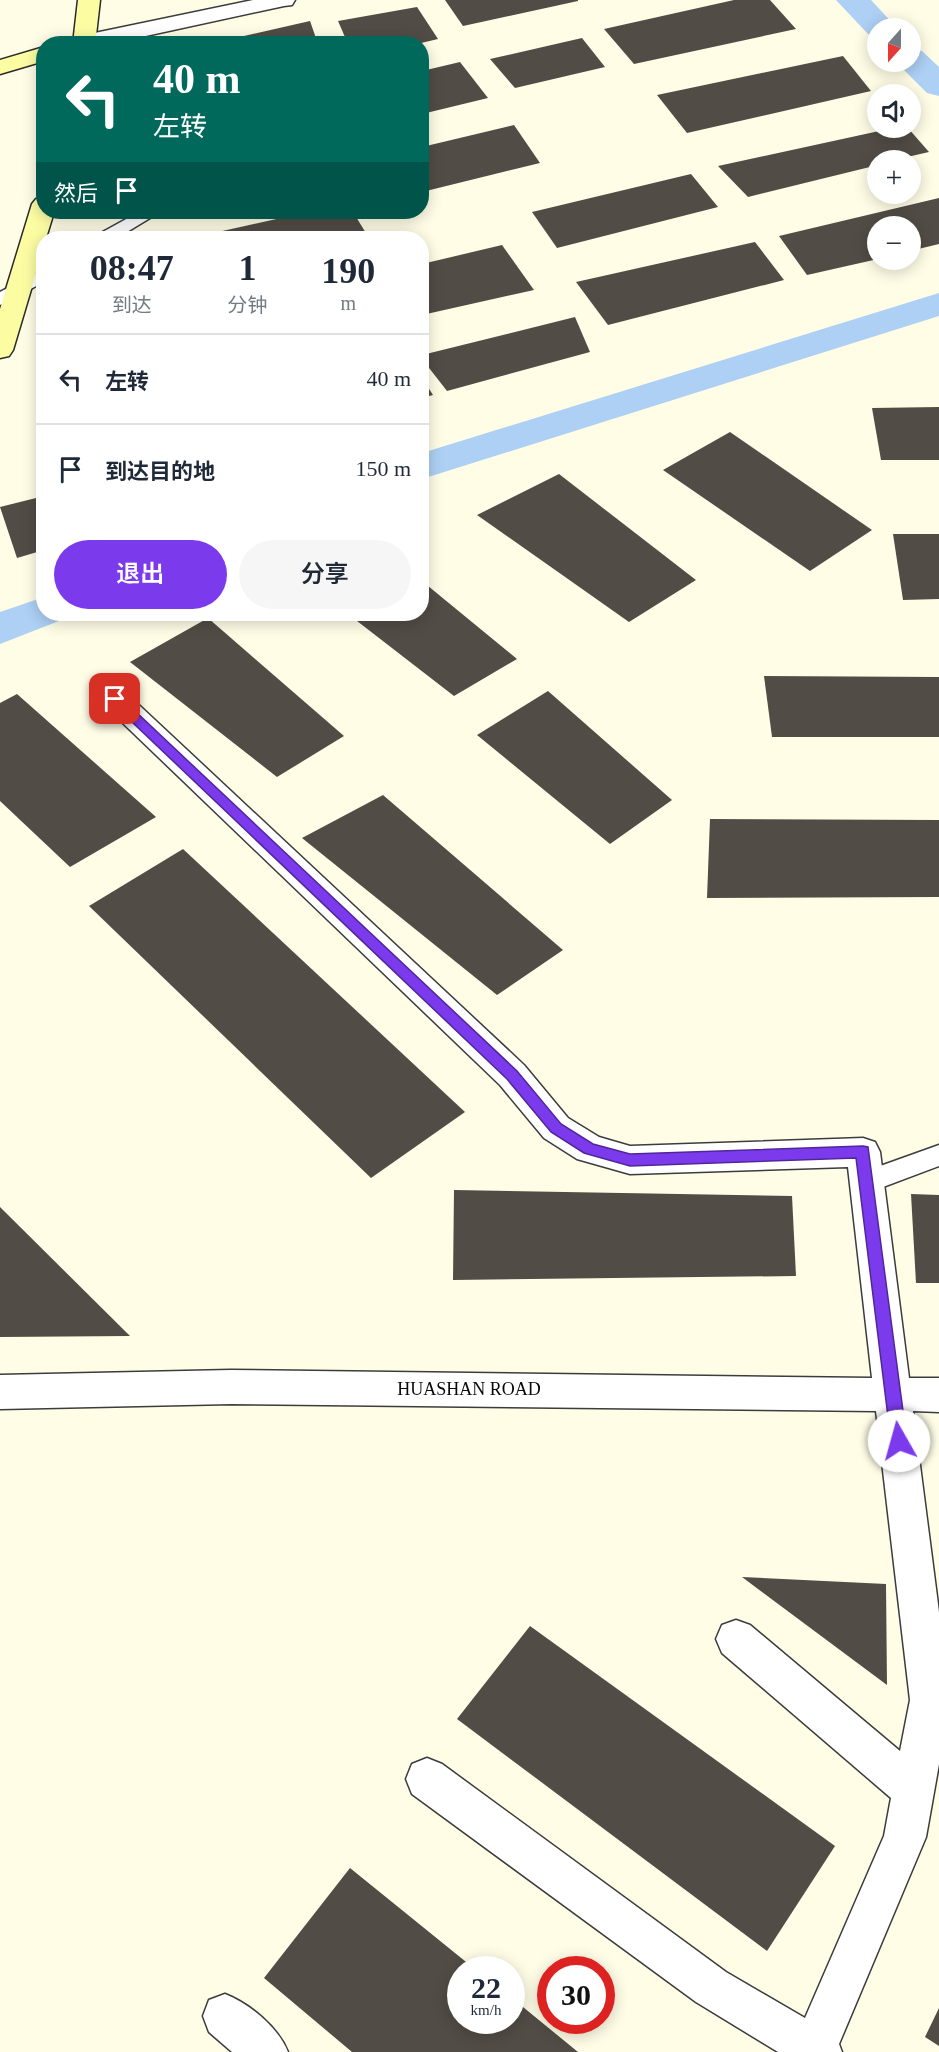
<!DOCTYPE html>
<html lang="zh">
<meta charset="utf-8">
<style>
body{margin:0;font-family:"Times New Roman","Noto Sans SC",serif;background:#f6f6f7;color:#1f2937;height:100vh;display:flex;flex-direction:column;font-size:22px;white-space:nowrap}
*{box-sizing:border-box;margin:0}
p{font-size:20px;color:#747a83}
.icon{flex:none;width:33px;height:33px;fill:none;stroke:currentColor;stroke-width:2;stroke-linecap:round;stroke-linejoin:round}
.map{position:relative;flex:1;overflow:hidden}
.sheet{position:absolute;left:36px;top:231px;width:393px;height:390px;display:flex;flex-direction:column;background:#fff;border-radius:24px;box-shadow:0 3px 15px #0003}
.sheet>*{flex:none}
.guide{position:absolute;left:36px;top:36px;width:393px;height:183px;border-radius:24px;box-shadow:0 3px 15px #0003;background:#00695c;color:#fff;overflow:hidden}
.needle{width:39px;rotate:201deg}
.tools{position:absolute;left:867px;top:18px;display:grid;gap:12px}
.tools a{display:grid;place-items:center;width:54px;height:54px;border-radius:50%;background:#fff;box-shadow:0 3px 15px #0003;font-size:30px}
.speed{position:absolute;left:447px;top:1956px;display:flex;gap:12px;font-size:30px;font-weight:700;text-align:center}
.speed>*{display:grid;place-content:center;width:78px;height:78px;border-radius:50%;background:#fff;box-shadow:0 3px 15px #0003;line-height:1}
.speed small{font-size:15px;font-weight:400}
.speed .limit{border:9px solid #d22;background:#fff;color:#111}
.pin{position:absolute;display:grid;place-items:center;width:51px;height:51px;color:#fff;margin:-26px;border-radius:12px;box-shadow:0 3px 9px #0006}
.me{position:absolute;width:66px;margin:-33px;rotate:353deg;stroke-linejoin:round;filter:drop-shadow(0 0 4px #0008)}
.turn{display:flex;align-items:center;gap:21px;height:126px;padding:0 18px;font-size:27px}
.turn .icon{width:78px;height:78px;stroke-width:2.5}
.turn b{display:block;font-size:42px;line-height:51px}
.then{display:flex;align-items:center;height:57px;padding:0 18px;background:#0003;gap:12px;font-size:22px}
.eta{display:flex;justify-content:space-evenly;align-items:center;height:102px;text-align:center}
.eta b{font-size:36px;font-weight:600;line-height:42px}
.primary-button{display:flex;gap:12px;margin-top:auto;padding:12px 18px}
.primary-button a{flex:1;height:69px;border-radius:36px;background:#7c3aed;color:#fff;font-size:24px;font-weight:600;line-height:69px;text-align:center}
.primary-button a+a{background:#f6f6f7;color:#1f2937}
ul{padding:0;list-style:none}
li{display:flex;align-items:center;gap:18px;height:90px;padding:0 18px;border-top:2px solid #e0e1e3}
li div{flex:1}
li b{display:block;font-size:22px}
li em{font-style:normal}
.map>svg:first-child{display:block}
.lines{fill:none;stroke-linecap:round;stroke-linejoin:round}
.canal{fill:#add0f4;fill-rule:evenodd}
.building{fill:#524c46}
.lane-casing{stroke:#3c3c3c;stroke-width:3}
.street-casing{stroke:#3c3c3c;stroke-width:3}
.secondary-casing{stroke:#2b2b2b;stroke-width:3}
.lane{fill:#fff;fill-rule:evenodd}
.street{fill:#fff;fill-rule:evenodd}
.secondary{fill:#fcfda3;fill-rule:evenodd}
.route{fill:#7c3aed;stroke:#51269a;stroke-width:1.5}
.labels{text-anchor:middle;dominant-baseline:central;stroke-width:6;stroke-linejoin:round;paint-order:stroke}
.street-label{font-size:18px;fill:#090909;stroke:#fff}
</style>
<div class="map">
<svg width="939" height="2052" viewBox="0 0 939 2052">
<rect width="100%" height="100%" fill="#fffde6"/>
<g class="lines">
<!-- canal -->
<g class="canal">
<polygon points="836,0 871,0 897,28 878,28 878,37 869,35"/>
<polygon points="910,48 922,51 939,67 939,96 927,93 896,62 910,62"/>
<polygon points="939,293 939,316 422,479 422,453"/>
<polygon points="44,597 44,614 64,614 59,621 0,644 0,612"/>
</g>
</g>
<!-- building -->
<g class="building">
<polygon points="445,0 578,0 578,1 463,26"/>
<polygon points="734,0 770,0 796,29 634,64 604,29"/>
<polygon points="417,7 438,39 417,44 348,44 338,21"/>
<polygon points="310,21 318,44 223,44 222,41"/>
<polygon points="582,38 605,67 515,88 490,59"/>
<polygon points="843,56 871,91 687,133 657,95"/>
<polygon points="460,62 488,98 422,114 422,71"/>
<polygon points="514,125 540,163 422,192 422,147"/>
<polygon points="893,128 908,128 929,152 894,160 878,160 878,165 748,197 718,166"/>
<polygon points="691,174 718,207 557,248 532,212"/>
<polygon points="939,198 939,244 910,251 910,226 878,226 878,259 807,275 779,236"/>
<polygon points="308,212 353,212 369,238 191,238"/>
<polygon points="755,242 784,280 608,325 576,282"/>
<polygon points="502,245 534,290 422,315 422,264"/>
<polygon points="575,317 590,352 447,391 422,359 422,355"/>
<polygon points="422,378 433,395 422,398"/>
<polygon points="939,407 939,460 881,460 872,408"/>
<polygon points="730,432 872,530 810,571 663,470"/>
<polygon points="559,474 696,580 629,622 477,515"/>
<polygon points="44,496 44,550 17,558 0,507"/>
<polygon points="893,534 939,534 939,599 903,600"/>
<polygon points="422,581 517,659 454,696 348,614 422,614"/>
<polygon points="208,618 344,736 277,777 130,662"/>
<polygon points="764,676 939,677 939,737 772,737"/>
<polygon points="548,691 672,800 610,844 477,735"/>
<polygon points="17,694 156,817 70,867 0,801 0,703"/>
<polygon points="383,795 563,950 497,995 302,838"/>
<polygon points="710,819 939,820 939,897 707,898"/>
<polygon points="183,849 465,1112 371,1178 89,906"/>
<polygon points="454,1190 792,1196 796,1276 453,1280"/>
<polygon points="911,1194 939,1195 939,1283 916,1283"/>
<polygon points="0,1207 130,1336 0,1337"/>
<polygon points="742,1577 886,1584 887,1685"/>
<polygon points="530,1626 835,1846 767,1951 457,1719"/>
<polygon points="350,1868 476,1970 460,1970 460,2020 512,2020 512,1998 578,2052 352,2052 264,1978"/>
<polygon points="939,2008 939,2046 925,2037"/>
</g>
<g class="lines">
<defs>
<g id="lane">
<polygon points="139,212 160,212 117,238 96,238 99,234"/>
<polygon points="44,269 44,282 0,305 0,292"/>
<polygon points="939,1145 939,1166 867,1193 858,1190 854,1182 858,1174"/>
</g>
<g id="street">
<polygon points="253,0 295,0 292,5 284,6 109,44 74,42 77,37 85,35"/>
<polygon points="115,689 125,692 524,1065 568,1118 599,1137 630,1146 863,1138 875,1142 880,1152 909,1378 939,1378 939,1412 913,1411 939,1612 939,1764 926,1837 839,2044 842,2052 778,2052 696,2002 412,1794 406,1779 412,1764 427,1758 442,1764 726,1972 805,2018 884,1836 891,1798 722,1653 716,1639 722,1625 736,1620 750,1625 900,1751 910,1700 876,1411 231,1404 0,1409 0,1375 231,1370 872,1378 848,1167 630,1174 577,1159 544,1138 500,1085 105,706 100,699 105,692"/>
<path d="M225 1994C250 2004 278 2027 288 2052H232L209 2032 203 2016 209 2000Z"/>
</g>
<g id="secondary">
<polygon points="78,0 100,0 95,44 73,44"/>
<polygon points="44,47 44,61 0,74 0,60"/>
<polygon points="44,197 44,212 54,212 46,238 44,238 44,246 13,350 9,356 0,358 0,309 32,204 36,199"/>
</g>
</defs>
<!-- lane casing -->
<use href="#lane" class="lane-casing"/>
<!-- street casing -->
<use href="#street" class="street-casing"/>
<!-- secondary casing -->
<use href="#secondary" class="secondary-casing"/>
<!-- lane -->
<use href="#lane" class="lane"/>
<!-- street -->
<use href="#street" class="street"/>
<!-- secondary -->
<use href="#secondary" class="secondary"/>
</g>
<!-- route -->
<polygon class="route" points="115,695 119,696 517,1071 561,1124 593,1144 630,1154 863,1146 868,1147 907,1441 904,1446 899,1448 893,1446 891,1441 856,1158 630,1166 584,1153 551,1132 507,1079 111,702 109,699"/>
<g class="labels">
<!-- street labels -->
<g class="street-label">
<text x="469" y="1389">HUASHAN ROAD</text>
</g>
</g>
</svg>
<div class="tools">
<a><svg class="needle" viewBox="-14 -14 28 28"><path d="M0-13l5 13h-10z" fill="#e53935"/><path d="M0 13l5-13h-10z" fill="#747a83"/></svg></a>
<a><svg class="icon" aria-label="sound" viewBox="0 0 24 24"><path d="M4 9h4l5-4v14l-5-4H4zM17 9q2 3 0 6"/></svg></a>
<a>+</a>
<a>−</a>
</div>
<div class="speed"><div>22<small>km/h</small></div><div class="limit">30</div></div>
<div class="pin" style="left:115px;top:699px;background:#d93025"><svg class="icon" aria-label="arrive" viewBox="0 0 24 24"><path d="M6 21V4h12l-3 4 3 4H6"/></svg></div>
<svg class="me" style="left:899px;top:1441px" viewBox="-20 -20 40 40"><circle r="19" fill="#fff"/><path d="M0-13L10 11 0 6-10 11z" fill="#7c3aed"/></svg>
<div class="guide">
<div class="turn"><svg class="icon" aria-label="left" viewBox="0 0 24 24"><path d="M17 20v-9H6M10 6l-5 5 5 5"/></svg><div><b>40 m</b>左转</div></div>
<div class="then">然后<svg class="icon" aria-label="arrive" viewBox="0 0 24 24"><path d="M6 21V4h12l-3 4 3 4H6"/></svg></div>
</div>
<section class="sheet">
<div class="eta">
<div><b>08:47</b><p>到达</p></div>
<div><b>1</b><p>分钟</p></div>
<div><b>190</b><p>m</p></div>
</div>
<ul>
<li><svg class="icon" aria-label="left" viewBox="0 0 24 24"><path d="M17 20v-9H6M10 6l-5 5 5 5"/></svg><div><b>左转</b></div><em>40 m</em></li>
<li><svg class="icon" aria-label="arrive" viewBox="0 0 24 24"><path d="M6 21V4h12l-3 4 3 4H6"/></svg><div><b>到达目的地</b></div><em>150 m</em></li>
</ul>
<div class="primary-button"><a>退出</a><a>分享</a></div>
</section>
</div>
